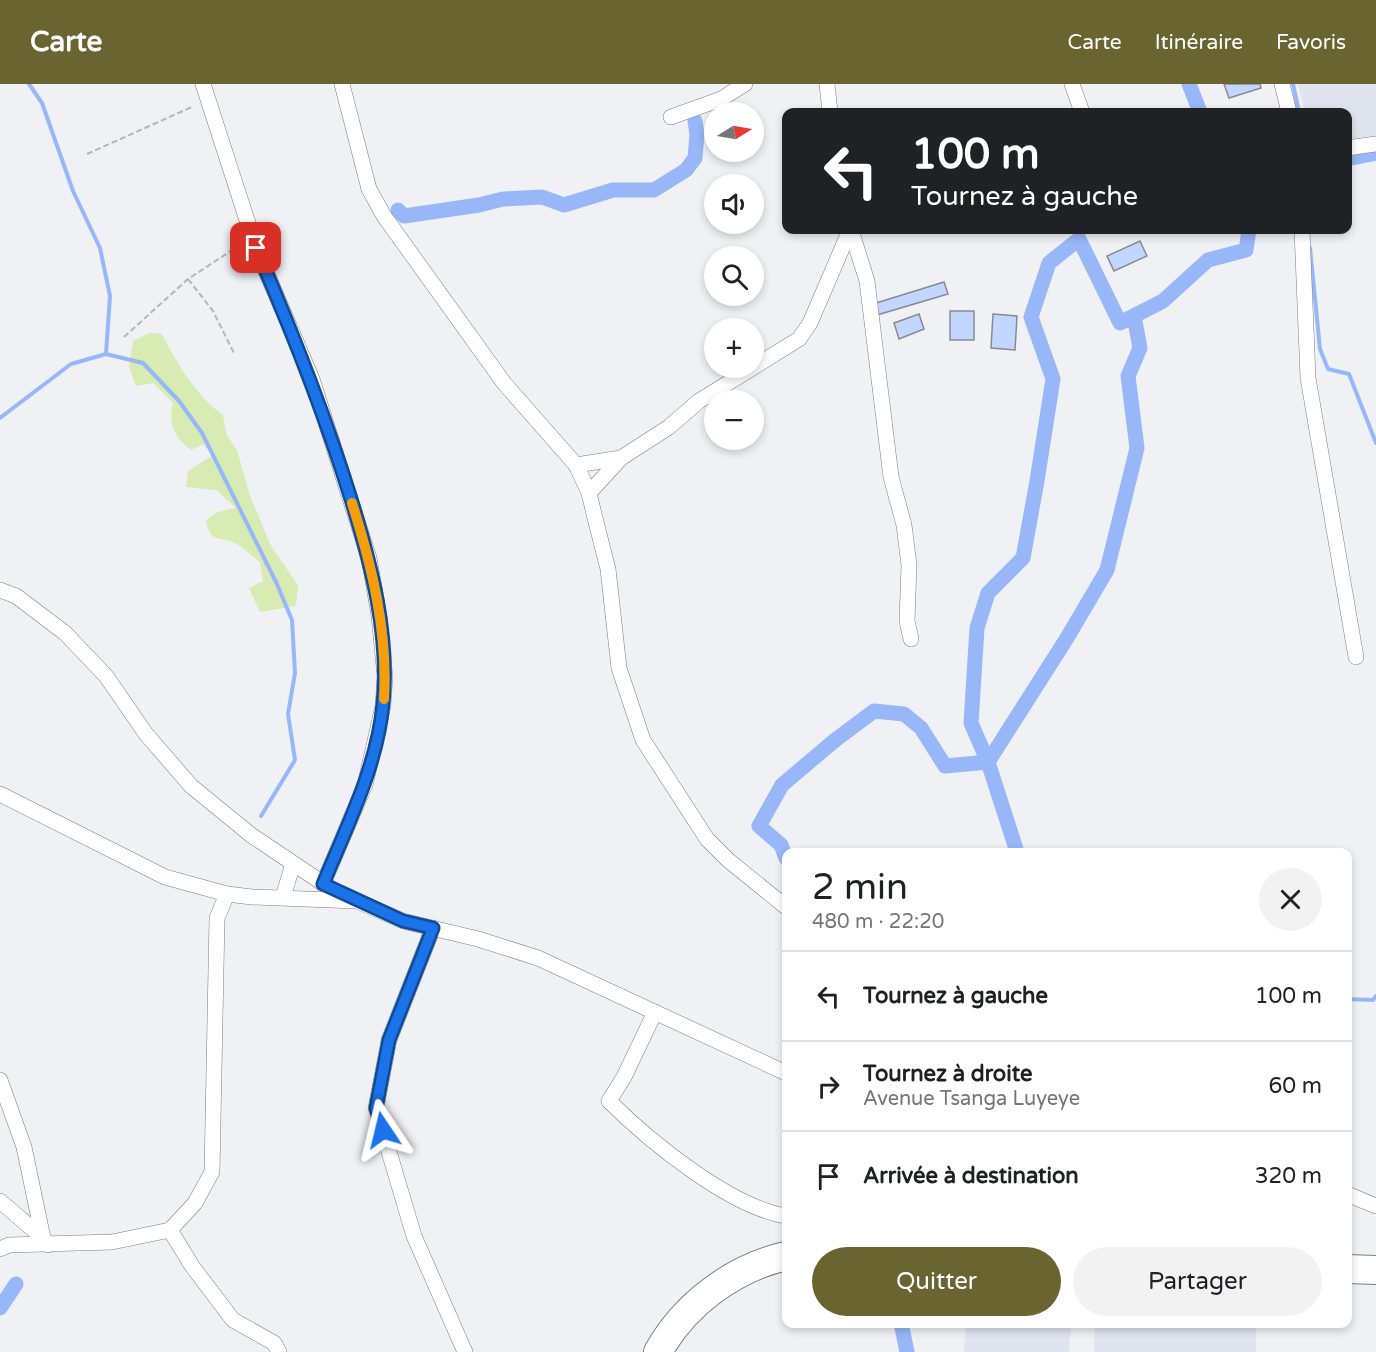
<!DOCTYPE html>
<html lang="fr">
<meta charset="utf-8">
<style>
body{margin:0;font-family:"Varela Round",sans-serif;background:#f2f2f2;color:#202124;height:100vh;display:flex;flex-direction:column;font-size:22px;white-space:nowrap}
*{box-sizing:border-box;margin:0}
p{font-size:20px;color:#757577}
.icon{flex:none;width:33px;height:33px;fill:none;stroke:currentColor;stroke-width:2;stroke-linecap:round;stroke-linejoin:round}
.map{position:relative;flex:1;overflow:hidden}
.side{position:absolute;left:782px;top:764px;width:570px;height:480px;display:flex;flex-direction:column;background:#fff;border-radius:12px;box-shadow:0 3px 9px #0003}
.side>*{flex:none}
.banner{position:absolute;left:782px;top:24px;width:570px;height:126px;border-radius:12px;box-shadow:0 3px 9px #0003;background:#202124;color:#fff;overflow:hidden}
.needle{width:39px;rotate:79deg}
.controls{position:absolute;left:704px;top:18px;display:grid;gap:12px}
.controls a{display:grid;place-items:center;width:60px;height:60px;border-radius:50%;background:#fff;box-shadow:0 3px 9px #0003;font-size:30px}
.pin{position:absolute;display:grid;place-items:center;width:51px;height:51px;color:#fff;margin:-26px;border-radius:12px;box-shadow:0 3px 9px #0006}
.me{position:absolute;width:66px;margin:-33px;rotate:350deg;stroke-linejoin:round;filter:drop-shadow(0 0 4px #0008)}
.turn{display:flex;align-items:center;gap:21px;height:126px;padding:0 30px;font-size:27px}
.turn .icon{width:78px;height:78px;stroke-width:2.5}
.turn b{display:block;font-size:42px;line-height:51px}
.round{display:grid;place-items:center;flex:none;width:63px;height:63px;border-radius:32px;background:#f2f2f2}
.overview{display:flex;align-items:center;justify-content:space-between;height:102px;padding:0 30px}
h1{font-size:36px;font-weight:600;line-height:45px}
.cta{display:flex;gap:12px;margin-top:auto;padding:12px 30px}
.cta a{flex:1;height:69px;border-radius:36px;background:#6a6431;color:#fff;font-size:24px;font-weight:600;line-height:69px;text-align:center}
.cta a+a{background:#f2f2f2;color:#202124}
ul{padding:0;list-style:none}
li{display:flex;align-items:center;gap:18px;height:90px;padding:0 30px;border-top:2px solid #e0e0e0}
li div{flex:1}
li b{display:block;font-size:22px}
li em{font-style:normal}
header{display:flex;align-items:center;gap:36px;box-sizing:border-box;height:84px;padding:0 30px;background:#6a6431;color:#fff}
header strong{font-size:28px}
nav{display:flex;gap:33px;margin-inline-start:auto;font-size:21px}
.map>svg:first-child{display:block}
.built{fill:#dfe4ee}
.green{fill:#d7ebb2}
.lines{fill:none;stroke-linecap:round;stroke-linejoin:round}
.stream{stroke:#97b7f8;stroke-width:4}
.canal{stroke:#97b7f8;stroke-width:15}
.building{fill:#c1d7ff;stroke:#888a8e;stroke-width:1.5}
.street-casing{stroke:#7b7d80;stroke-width:16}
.highway-casing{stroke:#7b7d80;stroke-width:30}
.path{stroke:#b4b5b8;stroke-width:2;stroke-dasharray:6 3;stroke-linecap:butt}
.street{stroke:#fff;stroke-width:15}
.highway{stroke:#fff;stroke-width:28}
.route-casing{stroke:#114b97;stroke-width:15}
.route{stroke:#1a73e8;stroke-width:10}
.slow{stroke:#f59e0b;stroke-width:10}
</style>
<header>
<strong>Carte</strong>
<nav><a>Carte</a><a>Itinéraire</a><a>Favoris</a></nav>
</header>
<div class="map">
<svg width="1376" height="1268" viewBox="0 0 1376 1268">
<rect width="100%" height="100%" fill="#eff1f5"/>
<!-- built -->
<g class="built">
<polygon points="1298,0 1376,0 1376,52 1347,55 1347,28 1305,28"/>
<polygon points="966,1239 1071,1239 1069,1268 964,1268"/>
<polygon points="1095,1239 1256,1239 1256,1268 1094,1268"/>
</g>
<!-- green -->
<path class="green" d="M150 249 162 250C175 277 198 314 223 331L226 350 237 366 250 412 271 462 298 501 296 522 260 528 249 504 263 497 260 478C252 472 245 465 237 460 222 451 211 462 206 437 216 426 223 427 236 424L216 406 186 403 188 387 213 371 203 360 191 366C174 353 168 340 173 319L153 299 136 302 129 283 133 257Z"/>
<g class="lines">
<!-- stream -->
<g class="stream">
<polyline points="29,0 42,19 73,107 100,164 110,212 106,270 143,279 179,317 202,349 276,498 292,536 295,589 288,630 295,676 261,732"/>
<polyline points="1293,0 1299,28"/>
<polyline points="1310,164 1320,265 1328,285 1349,290 1376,359"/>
<polyline points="0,334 71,280 106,270"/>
<polyline points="1347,915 1373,916 1376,912"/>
</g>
<!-- canal -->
<g class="canal">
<polyline points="1189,0 1200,28"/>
<polyline points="1347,75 1376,69"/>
<polyline points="398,126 404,132 479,121 503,115 542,113 564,121 613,106 654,106 686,86 695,74 697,50 695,37"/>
<polyline points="1017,768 988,678 971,639 977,544 988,509 1023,474 1037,397 1053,295 1031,233 1049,179 1079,155 1120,239 1163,217 1208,176 1246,166 1249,146"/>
<polyline points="786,774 781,761 759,742 782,701 834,657 874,627 904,630 921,644 945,682 988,678 1067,554 1107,486 1137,364 1128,292 1140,264 1134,232"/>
<polyline points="0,1224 16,1200"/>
<polyline points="901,1239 907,1268"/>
</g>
</g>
<!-- building -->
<g class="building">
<polygon points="1224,0 1260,0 1261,4 1229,14"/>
<polygon points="1140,157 1147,172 1114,187 1107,172"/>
<polygon points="944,198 948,210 877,231 873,220"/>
<rect x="950" y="227" width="24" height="29"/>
<polygon points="919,230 924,245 899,255 894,239"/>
<polygon points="993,230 1017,232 1015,266 991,264"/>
</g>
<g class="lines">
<defs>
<g id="street">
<polyline points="203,0 256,164 312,295 369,474 379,531 385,593 383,622 365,701 323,800"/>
<polyline points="342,0 369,105 384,132 504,299 576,381 589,409 595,434 608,485 619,584 643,656 707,755 728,776 786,823"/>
<polyline points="827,0 830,28"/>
<polyline points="1072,0 1082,28"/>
<polyline points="1282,0 1289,28"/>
<polyline points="671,33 721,15 745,0"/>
<polyline points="1347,64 1376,60"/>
<polyline points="851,146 867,197 891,393 904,441 909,481 907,537 911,555"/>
<polyline points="1302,146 1308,294 1356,573"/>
<polyline points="576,381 621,374"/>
<polyline points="589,409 621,374 669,343 699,317 799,255 810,239 850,146"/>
<polyline points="0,506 16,512 65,549 106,592 146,650 191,702 251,751 330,804"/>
<polyline points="0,710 165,793 227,810 252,813 357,817 403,837 478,855 538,874 786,989"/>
<polyline points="283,813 293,780"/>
<polyline points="433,844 389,956 376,1024 414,1152 465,1268"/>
<path d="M655 928 624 993 609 1017C649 1057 730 1123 786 1132"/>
<polyline points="0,996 24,1063 43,1154 48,1161"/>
<polyline points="1347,1110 1376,1122"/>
<polyline points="0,1117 43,1154"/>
<polyline points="170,1146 192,1182 233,1236 274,1259 279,1268"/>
<polyline points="0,1165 9,1161 112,1158 170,1146 195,1119 212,1088 217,834 227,810"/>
</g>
<g id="highway">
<polyline points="1347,1185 1376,1186"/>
<path d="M658 1268C684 1221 733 1184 786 1172"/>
</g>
</defs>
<!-- street casing -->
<use href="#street" class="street-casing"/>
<!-- highway casing -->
<use href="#highway" class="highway-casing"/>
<!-- path -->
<g class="path">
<polyline points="87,70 194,22"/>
<polyline points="188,195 213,227 235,271"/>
<polyline points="124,253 188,195 240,161"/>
</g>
<!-- street -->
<use href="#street" class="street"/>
<!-- highway -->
<use href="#highway" class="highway"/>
</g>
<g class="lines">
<defs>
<path id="route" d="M256 164C292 247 324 328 351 415 371 480 390 551 383 620 377 683 347 742 323 800L403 837 433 844 389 956 376 1024 383 1046"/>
</defs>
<!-- route casing -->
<use href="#route" class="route-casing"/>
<!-- route -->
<use href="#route" class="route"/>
<!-- slow -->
<path class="slow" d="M352 419C372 482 388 548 384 615"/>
</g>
</svg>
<div class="controls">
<a><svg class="needle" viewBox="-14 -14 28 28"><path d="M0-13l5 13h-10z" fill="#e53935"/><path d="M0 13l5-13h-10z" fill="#757577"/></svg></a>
<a><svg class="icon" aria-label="sound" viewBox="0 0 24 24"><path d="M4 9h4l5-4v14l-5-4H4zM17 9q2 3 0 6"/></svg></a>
<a><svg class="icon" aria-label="search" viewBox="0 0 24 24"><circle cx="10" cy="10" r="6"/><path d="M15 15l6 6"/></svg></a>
<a>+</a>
<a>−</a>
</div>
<div class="pin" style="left:256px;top:164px;background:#d93025"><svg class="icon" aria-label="arrive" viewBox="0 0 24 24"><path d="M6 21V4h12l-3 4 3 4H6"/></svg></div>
<svg class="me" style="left:383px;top:1046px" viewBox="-20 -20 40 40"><path d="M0-17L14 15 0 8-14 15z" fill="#1a73e8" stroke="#fff" stroke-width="4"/></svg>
<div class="banner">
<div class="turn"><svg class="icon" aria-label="left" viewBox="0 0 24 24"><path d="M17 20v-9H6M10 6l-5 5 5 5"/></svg><div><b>100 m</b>Tournez à gauche</div></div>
</div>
<section class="side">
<div class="overview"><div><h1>2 min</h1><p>480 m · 22:20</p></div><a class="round"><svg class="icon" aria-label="close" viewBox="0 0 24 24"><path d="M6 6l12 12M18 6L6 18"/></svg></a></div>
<ul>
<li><svg class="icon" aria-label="left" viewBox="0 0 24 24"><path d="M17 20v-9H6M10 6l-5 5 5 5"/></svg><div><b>Tournez à gauche</b></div><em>100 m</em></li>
<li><svg class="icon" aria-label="right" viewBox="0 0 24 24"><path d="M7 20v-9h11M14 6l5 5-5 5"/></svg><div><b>Tournez à droite</b><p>Avenue Tsanga Luyeye</p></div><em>60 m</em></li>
<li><svg class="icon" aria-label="arrive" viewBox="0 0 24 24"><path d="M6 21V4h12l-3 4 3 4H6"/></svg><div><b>Arrivée à destination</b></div><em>320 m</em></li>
</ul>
<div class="cta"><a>Quitter</a><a>Partager</a></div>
</section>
</div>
